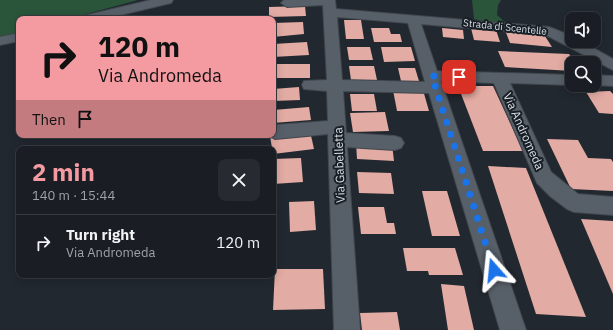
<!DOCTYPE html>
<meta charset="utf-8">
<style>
body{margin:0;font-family:"IBM Plex Sans",sans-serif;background:#272b31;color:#f1f3f6;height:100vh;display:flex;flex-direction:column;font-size:15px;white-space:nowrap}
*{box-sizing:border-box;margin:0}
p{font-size:13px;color:#9fa2a6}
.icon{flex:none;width:22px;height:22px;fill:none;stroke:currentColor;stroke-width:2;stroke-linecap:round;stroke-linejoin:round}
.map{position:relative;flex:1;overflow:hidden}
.details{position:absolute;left:16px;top:146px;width:260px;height:132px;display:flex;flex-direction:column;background:#1a1e24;border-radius:8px;box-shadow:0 2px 10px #0003,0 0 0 1px #383c41}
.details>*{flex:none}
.banner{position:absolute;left:16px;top:16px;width:260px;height:122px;border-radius:8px;box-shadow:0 2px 10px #0003,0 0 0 1px #383c41;background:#f49aa1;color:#111;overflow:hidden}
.controls{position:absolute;left:565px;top:12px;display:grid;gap:8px}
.controls a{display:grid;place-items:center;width:36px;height:36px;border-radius:8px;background:#1a1e24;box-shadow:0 2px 10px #0003,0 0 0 1px #383c41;font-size:20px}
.pin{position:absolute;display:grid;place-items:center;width:34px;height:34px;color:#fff;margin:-17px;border-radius:8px;box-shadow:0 2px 6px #0006}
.me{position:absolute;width:44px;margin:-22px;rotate:342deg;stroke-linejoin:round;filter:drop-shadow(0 0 3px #0008)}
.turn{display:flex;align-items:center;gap:14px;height:84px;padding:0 16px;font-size:18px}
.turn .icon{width:52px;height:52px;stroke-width:2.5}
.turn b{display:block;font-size:28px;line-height:34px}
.then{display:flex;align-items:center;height:38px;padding:0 16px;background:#0003;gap:8px;font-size:15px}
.round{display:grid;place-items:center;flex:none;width:42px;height:42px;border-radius:8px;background:#272b31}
.summary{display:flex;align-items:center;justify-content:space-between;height:68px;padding:0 16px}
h1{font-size:24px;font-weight:700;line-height:30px;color:#f49aa1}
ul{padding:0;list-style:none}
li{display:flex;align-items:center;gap:12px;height:56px;padding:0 16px;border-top:1px solid #383c41}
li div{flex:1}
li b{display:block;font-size:15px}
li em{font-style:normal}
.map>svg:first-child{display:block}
.green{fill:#2a553b}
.building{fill:#e2aba3}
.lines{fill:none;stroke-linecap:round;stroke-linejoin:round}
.minor-casing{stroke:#41474d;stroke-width:2}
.minor{fill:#575f68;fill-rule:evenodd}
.route{stroke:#1a73e8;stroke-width:7;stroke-dasharray:0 12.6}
.labels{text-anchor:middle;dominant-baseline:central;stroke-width:4;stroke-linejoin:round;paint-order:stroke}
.far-street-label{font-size:10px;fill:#dadfe4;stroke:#181f26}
.street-label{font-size:12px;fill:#dadfe4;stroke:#181f26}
</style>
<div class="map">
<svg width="613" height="330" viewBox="0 0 613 330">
<rect width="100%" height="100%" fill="#222830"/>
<!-- green -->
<g class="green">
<polygon points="0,0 138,0 68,19 19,19 19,33 0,37"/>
<polygon points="472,0 501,0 498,5 497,15 506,23 497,24 474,19"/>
</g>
<!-- building -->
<g class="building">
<polygon points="305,6 306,16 269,17 269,7"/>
<polygon points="136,15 135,17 145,17 145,19 124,19 125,16"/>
<polygon points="344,20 361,20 364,39 346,39"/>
<polygon points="303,22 304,34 273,37 273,23"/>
<polygon points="371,28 389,28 391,34 400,34 402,42 374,42"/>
<polygon points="442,28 463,30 464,39 443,37"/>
<polygon points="471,28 496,30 500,42 474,40"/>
<polygon points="505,30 543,33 552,47 510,43"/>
<polygon points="307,42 309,55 273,57 273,44"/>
<polygon points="347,47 370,47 373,60 349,60"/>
<polygon points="381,47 411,47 415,61 384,62"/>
<polygon points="498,51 569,54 576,63 572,63 572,71 505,67"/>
<rect x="273" y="64" width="37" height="14"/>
<polygon points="349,66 374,66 377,80 351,80"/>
<polygon points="398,68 415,68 419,81 401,81"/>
<polygon points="458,86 493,86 523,151 483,151"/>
<polygon points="299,87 300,100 273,101 273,89"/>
<polygon points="393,90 423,90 429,111 397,111"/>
<polygon points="610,91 613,94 613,114 599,113 586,92"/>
<polygon points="350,94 374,94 377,111 352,111"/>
<polygon points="309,107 311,120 273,123 273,110"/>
<polygon points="385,112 389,131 353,132 350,113"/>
<polygon points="310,131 314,149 273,154 270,136"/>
<polygon points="547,139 578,140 588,158 611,159 613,162 613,191 571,189"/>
<polygon points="356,142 392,144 394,161 357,159"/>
<polygon points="301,158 303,182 273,184 273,159"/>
<polygon points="488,166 526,168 586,317 536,314"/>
<polygon points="357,172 391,173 394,194 359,193"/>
<polygon points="422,191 447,191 460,236 432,236"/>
<polygon points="314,201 316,230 290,232 289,202"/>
<polygon points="358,207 384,207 387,223 394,223 396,234 361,234"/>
<polygon points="581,219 613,221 613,294"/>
<polygon points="403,248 455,248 463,275 429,275 428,271 407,271"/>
<polygon points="275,269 323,269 325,309 273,310"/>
<polygon points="441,284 464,286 474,330 448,330"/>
<polygon points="397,312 400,330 362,330 360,313"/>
</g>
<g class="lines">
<defs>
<g id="minor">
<polygon points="151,0 173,0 171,3 104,19 81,19 83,16"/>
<path d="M284 0H335L336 9 549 27 572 36V41H581L613 59V70L546 35 421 24 437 71 572 75V85L510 83 551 172 578 194 613 197V215L574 212 567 209 551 197 537 183 494 83 441 81 526 330H500L429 93 343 91 346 133 395 136 401 138 404 143 401 148 395 150 347 147 360 330H334L328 134 275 139 268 135H273V126L275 125 328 121 327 91 304 89 302 85 304 81 327 80 323 5 287 7 281 3ZM337 17 408 23 425 82 342 80Z"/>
<polygon points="19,33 19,41 0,45 0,37"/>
<polygon points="594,75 613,76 613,86 593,85"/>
</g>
</defs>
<!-- minor casing -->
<use href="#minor" class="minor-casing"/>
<!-- minor -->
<use href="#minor" class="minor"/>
</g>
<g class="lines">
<!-- route -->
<polyline class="route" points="459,77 432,76 494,270"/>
</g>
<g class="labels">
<!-- far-street labels -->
<g class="far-street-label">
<text transform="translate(505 27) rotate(6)">Strada di Scentelle</text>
</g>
<!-- street labels -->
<g class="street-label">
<text transform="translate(524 131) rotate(66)">Via Andromeda</text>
<text transform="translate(339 165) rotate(-92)">Via Gabelletta</text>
</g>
</g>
</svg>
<div class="controls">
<a><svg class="icon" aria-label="sound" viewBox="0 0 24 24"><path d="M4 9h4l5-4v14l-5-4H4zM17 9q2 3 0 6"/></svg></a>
<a><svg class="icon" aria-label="search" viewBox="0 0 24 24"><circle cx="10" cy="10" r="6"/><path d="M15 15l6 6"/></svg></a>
</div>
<div class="pin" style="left:459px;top:77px;background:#d93025"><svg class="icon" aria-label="arrive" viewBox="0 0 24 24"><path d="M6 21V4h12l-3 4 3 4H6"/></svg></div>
<svg class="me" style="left:494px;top:270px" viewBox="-20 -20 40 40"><path d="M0-17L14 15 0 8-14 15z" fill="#1a73e8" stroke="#fff" stroke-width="4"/></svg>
<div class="banner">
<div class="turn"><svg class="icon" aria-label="right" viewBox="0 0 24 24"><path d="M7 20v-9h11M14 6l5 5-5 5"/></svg><div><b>120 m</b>Via Andromeda</div></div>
<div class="then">Then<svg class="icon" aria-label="arrive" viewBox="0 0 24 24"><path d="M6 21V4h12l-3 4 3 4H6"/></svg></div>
</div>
<section class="details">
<div class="summary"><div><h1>2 min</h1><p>140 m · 15:44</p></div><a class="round"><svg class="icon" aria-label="close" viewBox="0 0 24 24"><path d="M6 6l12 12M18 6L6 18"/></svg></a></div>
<ul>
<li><svg class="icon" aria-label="right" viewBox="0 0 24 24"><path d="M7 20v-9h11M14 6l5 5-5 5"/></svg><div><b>Turn right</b><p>Via Andromeda</p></div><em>120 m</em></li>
</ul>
</section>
</div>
